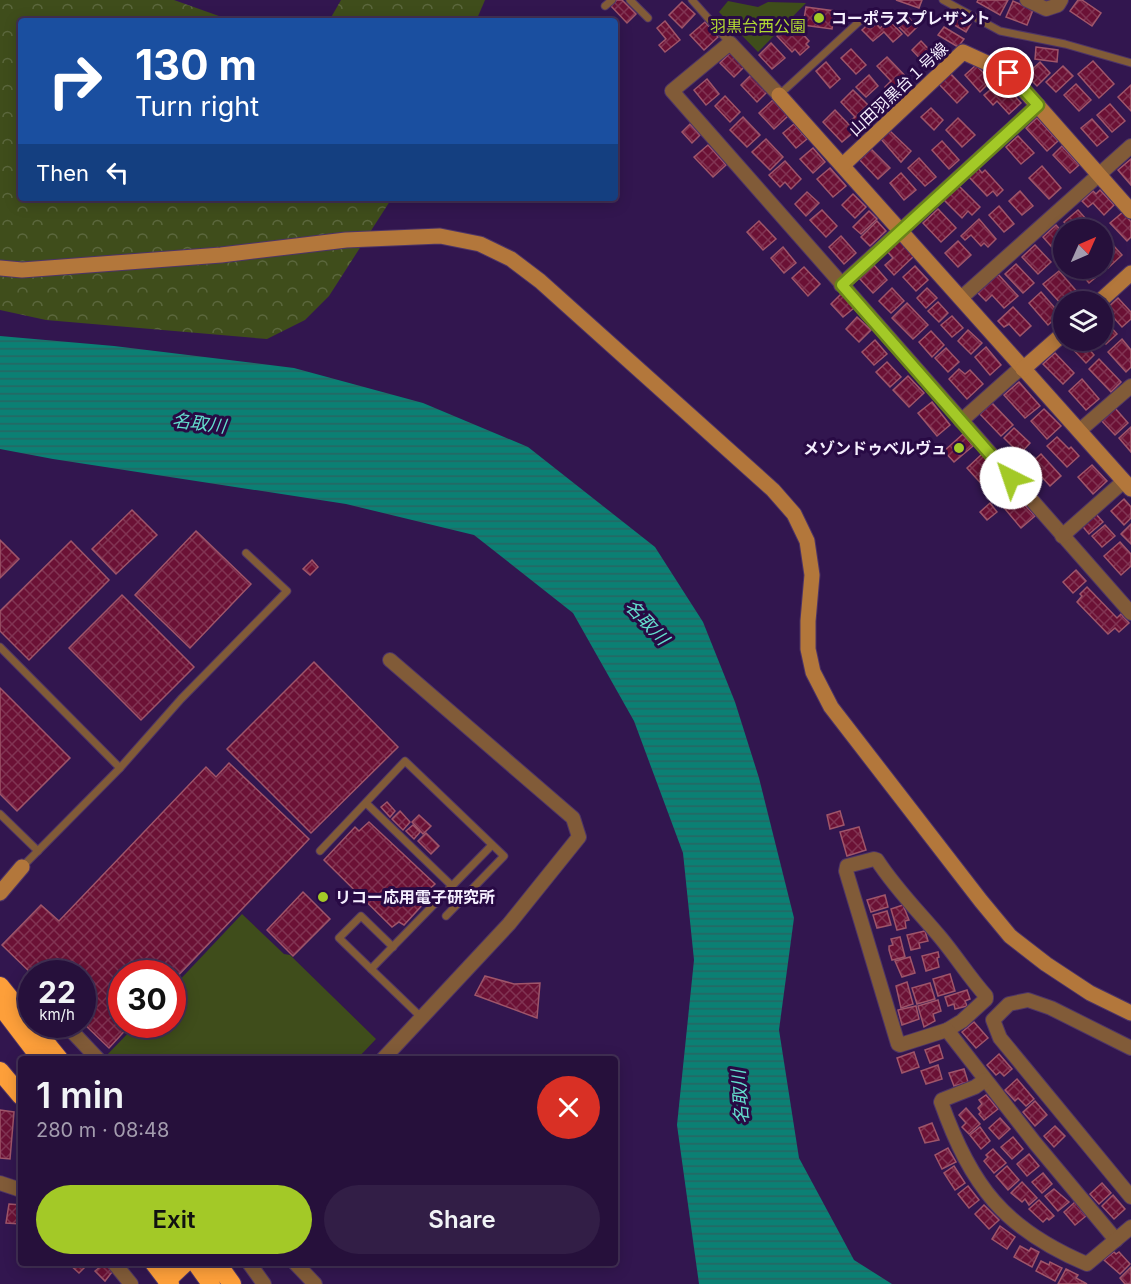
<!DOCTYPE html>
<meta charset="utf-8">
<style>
body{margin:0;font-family:Inter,"Noto Sans JP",sans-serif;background:#321e46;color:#f1f3f6;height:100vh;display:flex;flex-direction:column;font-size:22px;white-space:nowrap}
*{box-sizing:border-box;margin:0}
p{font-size:20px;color:#a49daf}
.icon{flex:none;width:33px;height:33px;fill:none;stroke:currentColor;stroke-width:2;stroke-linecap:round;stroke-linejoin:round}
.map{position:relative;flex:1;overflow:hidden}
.drawer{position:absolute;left:18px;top:1056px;width:600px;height:210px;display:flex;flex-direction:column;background:#26103b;border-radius:6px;box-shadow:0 3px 15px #0003,0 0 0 2px #423055}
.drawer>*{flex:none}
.top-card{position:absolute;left:18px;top:18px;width:600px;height:183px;border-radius:6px;box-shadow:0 3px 15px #0003,0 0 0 2px #423055;background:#1a4fa0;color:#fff;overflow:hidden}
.needle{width:39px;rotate:45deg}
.controls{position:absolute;left:1053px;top:219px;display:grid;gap:12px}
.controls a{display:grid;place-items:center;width:60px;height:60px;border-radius:50%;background:#26103b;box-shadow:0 3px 15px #0003,0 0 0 2px #423055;font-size:30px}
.speed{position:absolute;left:18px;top:960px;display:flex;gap:12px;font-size:30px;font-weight:700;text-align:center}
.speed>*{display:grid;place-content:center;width:78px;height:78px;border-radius:50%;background:#26103b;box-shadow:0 3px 15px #0003,0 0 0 2px #423055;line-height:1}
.speed small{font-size:15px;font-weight:400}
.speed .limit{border:9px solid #d22;background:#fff;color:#111}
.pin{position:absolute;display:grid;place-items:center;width:51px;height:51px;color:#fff;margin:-26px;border:3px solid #fff;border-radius:50%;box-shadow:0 2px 6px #0007}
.me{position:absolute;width:66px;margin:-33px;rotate:319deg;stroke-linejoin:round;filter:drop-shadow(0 0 4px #0008)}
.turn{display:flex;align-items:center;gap:21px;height:126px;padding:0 18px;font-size:27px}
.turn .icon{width:78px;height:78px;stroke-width:2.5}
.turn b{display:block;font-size:42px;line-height:51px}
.then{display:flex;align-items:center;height:57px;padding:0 18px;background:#0003;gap:12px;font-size:22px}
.round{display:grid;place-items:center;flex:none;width:63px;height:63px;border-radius:32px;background:#321e46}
.headline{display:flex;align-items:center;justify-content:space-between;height:102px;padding:0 18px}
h1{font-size:36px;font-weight:600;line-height:45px}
.primary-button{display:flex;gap:12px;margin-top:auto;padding:12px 18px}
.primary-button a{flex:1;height:69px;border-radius:36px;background:#a3c927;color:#111;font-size:24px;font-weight:600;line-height:69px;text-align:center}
.primary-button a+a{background:#321e46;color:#f1f3f6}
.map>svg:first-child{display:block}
.forest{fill:url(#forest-crowns)}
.green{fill:#3f4d1b}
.water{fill:url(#water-rules)}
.building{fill:url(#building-cross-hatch);stroke:#9f556a;stroke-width:1.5}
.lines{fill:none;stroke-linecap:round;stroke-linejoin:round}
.lane-casing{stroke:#4d3467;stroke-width:9}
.street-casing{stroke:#4d3467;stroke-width:16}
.secondary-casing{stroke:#4d3467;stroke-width:17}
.highway-casing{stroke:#4d3467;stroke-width:20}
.lane{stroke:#815b38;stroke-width:7}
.street{stroke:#815b38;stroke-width:14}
.secondary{stroke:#b3773b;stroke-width:15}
.highway{stroke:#fd9f3a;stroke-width:18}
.route-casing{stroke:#6a8319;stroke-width:15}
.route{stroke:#a3c927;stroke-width:10}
.poi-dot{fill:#a3c927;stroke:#280a44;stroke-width:2}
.labels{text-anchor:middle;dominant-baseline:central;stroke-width:6;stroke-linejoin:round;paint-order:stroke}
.poi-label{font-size:16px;font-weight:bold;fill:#f4eefd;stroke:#280a44;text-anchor:start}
.park-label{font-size:16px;fill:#b1d933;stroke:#280a44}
.street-label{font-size:16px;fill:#f4eefd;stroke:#280a44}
.water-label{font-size:18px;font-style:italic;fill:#64decd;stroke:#280a44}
</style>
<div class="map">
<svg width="1131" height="1284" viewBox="0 0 1131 1284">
<defs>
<pattern id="forest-crowns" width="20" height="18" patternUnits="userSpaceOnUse" patternTransform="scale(1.5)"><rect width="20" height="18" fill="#3f4d1b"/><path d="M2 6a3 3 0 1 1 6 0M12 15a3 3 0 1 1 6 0" fill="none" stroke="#5b673d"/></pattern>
<pattern id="water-rules" width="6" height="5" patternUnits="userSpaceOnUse" patternTransform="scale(1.5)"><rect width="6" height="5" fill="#0b8074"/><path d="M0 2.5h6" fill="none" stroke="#276662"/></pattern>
<pattern id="building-cross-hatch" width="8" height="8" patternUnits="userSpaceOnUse" patternTransform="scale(1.5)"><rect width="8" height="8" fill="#6b1135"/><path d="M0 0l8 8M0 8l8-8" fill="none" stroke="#813453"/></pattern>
</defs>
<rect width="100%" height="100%" fill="#32164f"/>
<!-- forest -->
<g class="forest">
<polygon points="0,0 174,0 233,21 21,21 21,198 392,198 329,296 305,320 267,339 46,320 0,310"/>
<polygon points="341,0 485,0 476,21 329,21"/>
</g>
<!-- green -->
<g class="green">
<polygon points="728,1 758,7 768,2 806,3 758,52 719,12"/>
<polygon points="242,914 284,954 290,955 376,1039 357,1059 106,1059 104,1058 136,1025 172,1024 173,987"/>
</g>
<!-- water -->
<polygon class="water" points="0,336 114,346 294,368 423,403 528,447 655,547 703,622 735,702 759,778 794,918 779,1030 799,1158 854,1260 892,1284 699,1284 677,1125 694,960 683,853 634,721 573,613 474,535 346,504 53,459 0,449"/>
<!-- building -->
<g class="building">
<polygon points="617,0 622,0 636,14 627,23 611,6"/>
<polygon points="896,0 922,0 919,8"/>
<polygon points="978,0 1008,0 1000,15 977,2"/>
<polygon points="1078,0 1082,0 1101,13 1092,26 1070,11"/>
<polygon points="1013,1 1033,10 1027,25 1006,17"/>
<polygon points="682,2 695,14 682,28 669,15"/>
<polygon points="806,7 835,11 832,29 803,25"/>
<polygon points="952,10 972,22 966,32 946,20"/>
<polygon points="909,18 917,27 908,36 899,27"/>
<polygon points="873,20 880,28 889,20 902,34 893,42 884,32 873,41 862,30"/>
<polygon points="665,21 680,40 665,52 659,45 666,39 657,28"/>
<polygon points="705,22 718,37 704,50 690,35"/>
<polygon points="792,22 809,41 806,44 809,47 800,55 795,49 792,52 777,36"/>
<polygon points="944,27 964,39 958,47 938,35"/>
<polygon points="921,41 939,60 929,68 912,50"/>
<polygon points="771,43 785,58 772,69 759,55"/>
<polygon points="1036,47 1058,50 1057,62 1035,59"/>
<polygon points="851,49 866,65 856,74 841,58"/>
<polygon points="730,53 744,67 734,77 720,63"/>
<polygon points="887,57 912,83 895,98 885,87 891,81 877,66"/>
<polygon points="1093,61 1114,84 1099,98 1078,74"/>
<polygon points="826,62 840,79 830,88 816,71"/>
<polygon points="1040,62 1050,73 1037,86 1026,75"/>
<polygon points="976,65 991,81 980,92 965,75"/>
<polygon points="1063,66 1073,76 1056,92 1046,82"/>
<polygon points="949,72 968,92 957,103 938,83"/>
<polygon points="751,75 767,92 757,102 741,85"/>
<polygon points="869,75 878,86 866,97 856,87"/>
<polygon points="707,79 719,94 706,105 694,90"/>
<polygon points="1001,81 1021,103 1009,114 997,101 993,105 984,95"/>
<polygon points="1076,84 1091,100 1079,111 1064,95"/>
<polygon points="1131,85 1131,111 1118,97"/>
<polygon points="853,90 868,105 864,109 875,120 863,132 851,120 855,117 841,102"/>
<polygon points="725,96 740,112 730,122 715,106"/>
<polygon points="889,96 896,104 884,115 877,107"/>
<polygon points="773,100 788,116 774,129 759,113"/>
<polygon points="1110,104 1125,121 1112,132 1097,115"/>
<polygon points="931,108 943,120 934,130 921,117"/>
<polygon points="835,110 855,131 842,142 823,122"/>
<polygon points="743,117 760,135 747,147 730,130"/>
<polygon points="958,118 975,135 962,147 946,130"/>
<polygon points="1037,118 1058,141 1047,151 1026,128"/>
<polygon points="1092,119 1108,137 1097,146 1081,128"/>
<polygon points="690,124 700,135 692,143 682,132"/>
<polygon points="794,124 807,139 796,148 783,133"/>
<polygon points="890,131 911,151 901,162 881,139"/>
<polygon points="1018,136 1034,153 1021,164 1006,147"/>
<polygon points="766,139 783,157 770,170 752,152"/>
<polygon points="942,141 959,160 949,169 932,150"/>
<polygon points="708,145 726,165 713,177 694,157"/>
<polygon points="1062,146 1079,165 1070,173 1053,155"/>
<polygon points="813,148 825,162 813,173 800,159"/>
<polygon points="870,148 890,168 878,179 859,159"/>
<polygon points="919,158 936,177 925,186 908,168"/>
<polygon points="1131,159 1131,185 1118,170"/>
<polygon points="785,161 801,179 791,189 785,182 780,187 769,175"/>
<polygon points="1042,166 1061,188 1049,199 1029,178"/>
<polygon points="830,168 846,186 833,197 817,179"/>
<polygon points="978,168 982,173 985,170 1003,190 997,196 993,191 987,196 969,177"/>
<polygon points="901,173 916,190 904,200 890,183"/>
<polygon points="959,186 980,207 972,215 968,211 962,218 944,200"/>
<polygon points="1100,190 1114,205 1104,215 1093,203 1088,207 1082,201 1093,191 1096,194"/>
<polygon points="1020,191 1033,206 1022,215 1009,201"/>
<polygon points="807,192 819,203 806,216 795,204"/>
<polygon points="853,194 866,207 855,218 842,205"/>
<polygon points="999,206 1014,224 1004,232 989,215"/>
<polygon points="938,209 956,228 941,242 923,223"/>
<polygon points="822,210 837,226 826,237 810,220"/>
<polygon points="1078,210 1094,228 1092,230 1071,230 1064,222"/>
<polygon points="869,211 877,219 861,234 853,227"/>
<polygon points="1123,212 1131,222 1131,237 1127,241 1110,223"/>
<polygon points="979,219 996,239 988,247 984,243 981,246 971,235 965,240 961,236"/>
<polygon points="759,221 776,239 763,250 747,232"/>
<polygon points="877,221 886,231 870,246 861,237"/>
<polygon points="1056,225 1064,234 1064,252 1059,255 1043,237"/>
<polygon points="1102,233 1122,255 1108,268 1102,262"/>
<polygon points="841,236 856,253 844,264 829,247"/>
<polygon points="899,239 914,256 894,275 885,265 893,258 886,250"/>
<polygon points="958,241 971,255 958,267 945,253"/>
<polygon points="1035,245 1051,262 1038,274 1022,257"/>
<polygon points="783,247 796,263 784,273 771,258"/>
<polygon points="873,264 887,280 873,293 859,278"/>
<polygon points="1016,264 1034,283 1023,293 1005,274"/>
<polygon points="915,266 928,280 916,291 903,277"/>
<polygon points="804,267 820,284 808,296 792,278"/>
<polygon points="1076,268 1095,268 1100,274 1089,283"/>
<polygon points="1059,271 1079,294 1071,302 1064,302 1064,307 1043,284"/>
<polygon points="997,273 1018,296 1004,308 992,295 986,301 977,292"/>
<polygon points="892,288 904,301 891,313 879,301"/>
<polygon points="927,288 937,298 926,308 917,298"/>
<polygon points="1041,292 1060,314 1048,325 1029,303"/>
<polygon points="841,294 854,308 843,317 831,304"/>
<polygon points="1118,298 1131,312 1131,319 1122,327 1106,309"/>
<polygon points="938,302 948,313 939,322 928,311"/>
<polygon points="907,303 928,325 913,339 892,318"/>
<polygon points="1013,307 1031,326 1020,336 1009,324 1004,327 998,321"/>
<polygon points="952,316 963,328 952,337 941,325"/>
<polygon points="857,317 871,330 859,342 846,329"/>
<polygon points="1102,317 1117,334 1106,344 1102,340"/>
<polygon points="968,330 982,343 971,354 958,341"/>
<polygon points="931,331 944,345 932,357 919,342"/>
<polygon points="1122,339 1131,350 1131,367 1126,372 1108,352"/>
<polygon points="875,340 887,354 874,365 862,352"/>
<polygon points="1070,340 1081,340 1094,355 1086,363 1067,343"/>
<polygon points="986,347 1001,365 990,375 975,357"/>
<polygon points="946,348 959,362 948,372 935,358"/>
<polygon points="1055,353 1074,373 1063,384 1043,364"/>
<polygon points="1099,359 1121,382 1111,392 1089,369"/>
<polygon points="887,362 901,377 890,387 876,372"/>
<polygon points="959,369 965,374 970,370 983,384 967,399 949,379"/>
<polygon points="908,376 924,393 909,407 893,390"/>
<polygon points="1082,379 1099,399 1086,410 1069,391"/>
<polygon points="1019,382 1040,406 1025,418 1004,395"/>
<polygon points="932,402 950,425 937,436 918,413"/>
<polygon points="992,403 1013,425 1001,436 980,414"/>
<polygon points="1114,407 1128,423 1115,435 1100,419"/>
<polygon points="1044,409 1061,426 1047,439 1031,421"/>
<polygon points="1131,427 1131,452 1119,438"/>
<polygon points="1014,428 1030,443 1020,454 1004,438"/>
<polygon points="963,434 973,446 954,462 944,451"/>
<polygon points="1057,437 1069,449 1071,447 1079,456 1067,467 1047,446"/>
<polygon points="982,454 1001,476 986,489 967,468"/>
<polygon points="1041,454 1061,476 1050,486 1030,464"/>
<polygon points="1092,465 1107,481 1093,494 1078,477"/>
<polygon points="1013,492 1035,516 1021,528 1000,503"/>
<polygon points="1124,499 1131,507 1131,518 1124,525 1111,511"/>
<polygon points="990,503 997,512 987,520 980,512"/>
<polygon points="132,510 157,535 116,574 92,549"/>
<polygon points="1094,512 1103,522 1089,534 1080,523"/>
<polygon points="1131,524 1131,544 1121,534"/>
<polygon points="1105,525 1115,536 1102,547 1092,536"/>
<polygon points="196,531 251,584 190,648 135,595"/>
<polygon points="0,540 19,559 0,578"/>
<polygon points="71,541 109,580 29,660 0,631 0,611"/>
<polygon points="1120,542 1131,554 1131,566 1121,575 1104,556"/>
<polygon points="312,560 318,567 310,575 303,569"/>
<polygon points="1076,570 1086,581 1073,593 1063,582"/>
<polygon points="1087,587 1117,618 1121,614 1129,623 1119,632 1115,628 1108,634 1077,602 1082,596 1080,594"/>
<polygon points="122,595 194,667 141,720 69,648"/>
<polygon points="314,662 398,747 311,833 227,749"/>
<polygon points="0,688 70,758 17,811 0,794"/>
<polygon points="229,763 309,839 172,982 172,974 122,974 122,1024 131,1024 109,1048 82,1022 82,974 32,974 2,945 41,905 59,921 206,767 216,777"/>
<polygon points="387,802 395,811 390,817 381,807"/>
<polygon points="400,811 410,822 403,830 392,819"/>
<polygon points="840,811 844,825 830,829 827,815"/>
<polygon points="419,815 431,826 423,834 412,822"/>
<polygon points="369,822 435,884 422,896 425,902 404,925 399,922 392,927 324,860 355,827 359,831"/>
<polygon points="413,825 420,832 414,839 406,831"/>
<polygon points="859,827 866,850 847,856 840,832"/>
<polygon points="426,833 439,846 431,854 418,841"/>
<polygon points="303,892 330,919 293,956 267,930"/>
<polygon points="885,895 888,907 871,912 867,900"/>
<polygon points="903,905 909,920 905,921 906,928 897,930 891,909"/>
<polygon points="887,911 891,925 877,928 873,915"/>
<polygon points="925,931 928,941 919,943 920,948 911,950 907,935"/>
<polygon points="900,937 905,957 892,960 889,950 889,946 893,945 891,939"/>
<polygon points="938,952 939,957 937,958 939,967 926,971 922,956"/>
<polygon points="910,957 915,973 902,977 895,961"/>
<polygon points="950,974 955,991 938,996 933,979"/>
<polygon points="485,976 514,984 540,983 537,1018 475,995"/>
<polygon points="907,982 913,1004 901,1008 896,986"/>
<polygon points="930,983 935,999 917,1004 912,988"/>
<polygon points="967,990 970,999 965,1001 967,1006 955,1009 954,1004 948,1006 945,997"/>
<polygon points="938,1000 941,1011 933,1014 935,1021 924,1027 918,1006"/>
<polygon points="916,1006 919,1019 902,1025 898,1010"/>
<polygon points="974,1022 988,1038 976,1048 962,1032"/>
<polygon points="939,1045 943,1058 930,1063 925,1050"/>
<polygon points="914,1052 919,1067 902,1073 897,1058"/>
<polygon points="999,1054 1012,1069 1004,1076 1000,1072 996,1075 987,1065"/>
<polygon points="938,1065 942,1079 926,1084 921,1071"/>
<polygon points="964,1069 968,1082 954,1086 949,1073"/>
<polygon points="1017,1079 1034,1099 1026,1106 1018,1098 1015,1101 1005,1090"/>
<polygon points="986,1095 998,1109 984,1120 979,1114 981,1112 978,1108 982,1104 979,1100"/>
<polygon points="1035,1101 1047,1115 1035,1126 1023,1112"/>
<polygon points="966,1108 980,1124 969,1134 962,1127 966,1123 959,1115"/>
<polygon points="0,1110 14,1112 10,1159 0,1158"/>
<polygon points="1000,1118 1010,1129 999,1139 989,1128"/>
<polygon points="932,1123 939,1140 925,1143 919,1128"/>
<polygon points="1055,1126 1065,1136 1054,1147 1044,1136"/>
<polygon points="980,1127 990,1141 981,1149 970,1135"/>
<polygon points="1013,1137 1023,1149 1012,1159 1001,1147"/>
<polygon points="948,1148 956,1162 942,1169 935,1155"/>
<polygon points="993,1149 1006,1163 994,1173 984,1161 988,1157 986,1155"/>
<polygon points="1029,1154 1039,1166 1027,1176 1017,1164"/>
<polygon points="954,1166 965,1183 955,1190 944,1173"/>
<polygon points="1007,1166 1019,1180 1008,1190 996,1176"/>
<polygon points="1043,1173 1052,1184 1042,1193 1032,1182"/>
<polygon points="1022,1182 1037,1198 1029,1205 1025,1199 1022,1202 1011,1193"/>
<polygon points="1102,1183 1111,1193 1099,1204 1090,1194"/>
<polygon points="968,1186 979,1200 969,1208 958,1194"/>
<polygon points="1054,1189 1069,1202 1058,1211 1045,1196"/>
<polygon points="1113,1195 1125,1209 1114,1219 1102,1206"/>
<polygon points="1039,1200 1054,1216 1049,1220 1047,1218 1043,1222 1029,1209"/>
<polygon points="1075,1202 1086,1216 1075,1225 1064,1212"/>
<polygon points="9,1204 21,1205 21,1224 6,1223"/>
<polygon points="984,1205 999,1220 989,1229 975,1214"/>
<polygon points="1000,1226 1015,1237 1007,1249 992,1239"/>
<polygon points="1020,1246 1029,1251 1031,1248 1039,1252 1032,1267 1014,1257"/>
<polygon points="1114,1252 1116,1254 1119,1252 1130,1264 1120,1274 1104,1260"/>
<polygon points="1041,1261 1049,1265 1050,1262 1062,1268 1055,1281 1036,1271"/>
<polygon points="68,1263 89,1263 79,1273"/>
<polygon points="105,1263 112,1272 105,1281 95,1271"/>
<polygon points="1131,1267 1131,1284 1125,1284 1120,1278"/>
<polygon points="1066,1269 1078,1275 1076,1278 1087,1284 1058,1284"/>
</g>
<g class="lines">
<defs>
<g id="lane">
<polyline points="630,0 648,18"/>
<polyline points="692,0 730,43"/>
<polyline points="943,0 1000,31 1065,44 1131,63"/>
<polyline points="605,6 612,0"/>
<polyline points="779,95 862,19"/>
<polyline points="0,647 120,768"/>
<polyline points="366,803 452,886"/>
<polyline points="0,814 38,851"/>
<polyline points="320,851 405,761 504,856 446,916"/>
<polyline points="22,867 120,768 181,699 287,591 246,553"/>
<polyline points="371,969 339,938 361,916 393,947"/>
<polyline points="422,1018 371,969 492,845"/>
</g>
<g id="street">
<polyline points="1027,0 1046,9 1058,5 1061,0"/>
<polyline points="779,95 730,43 672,91 1131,613"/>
<polyline points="841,285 1038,105"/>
<polyline points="961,298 1131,146"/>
<polyline points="961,421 1016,372 1023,369"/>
<polyline points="1079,431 1131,386"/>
<polyline points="1062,536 1124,481"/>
<path d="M874 859 877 860C895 888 918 911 940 937 956 956 969 977 986 996V999L962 1021 947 1030 900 1045 898 1044 846 871 847 866Z"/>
<polyline points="65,1024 98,1059"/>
<polyline points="947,1030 1035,1143 1116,1240"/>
<polyline points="1131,1048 1051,1008 1028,1000 1009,1004 993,1020 1000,1038 1131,1197"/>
<polyline points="383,1059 509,924 579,837 573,818 390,660"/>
<path d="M985 1080 975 1087 942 1100 941 1102C971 1186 1004 1229 1087 1264L1131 1227"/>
<polyline points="0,1183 21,1190"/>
<polyline points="114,1263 131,1284"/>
<polyline points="249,1263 264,1284"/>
<polyline points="295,1263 315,1284"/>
</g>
<g id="secondary">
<polyline points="779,95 1131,489"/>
<polyline points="843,165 963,52 1009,73 1131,211"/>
<polyline points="0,268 22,270 221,255 346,240 440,236 480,244 511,259 540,281 773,490 794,514 807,541 812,575 808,621 808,649 813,672 831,707 981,901 1010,936 1046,964 1090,993 1131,1013"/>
<polyline points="1099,302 1131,273"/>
<polyline points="1023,369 1064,333"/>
<polyline points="0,893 22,867"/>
</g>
<g id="highway">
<polyline points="0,986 59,1059"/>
<polyline points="0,1005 41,1059"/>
<polyline points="0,1071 21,1096"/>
<polyline points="154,1263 170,1284"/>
<polyline points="196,1263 211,1284"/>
<polyline points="217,1263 232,1284"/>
<polyline points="167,1280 185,1263"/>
</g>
</defs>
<!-- lane casing -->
<use href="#lane" class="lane-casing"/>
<!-- street casing -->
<use href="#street" class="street-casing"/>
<!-- secondary casing -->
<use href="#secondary" class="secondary-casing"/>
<!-- highway casing -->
<use href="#highway" class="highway-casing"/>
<!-- lane -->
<use href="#lane" class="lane"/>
<!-- street -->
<use href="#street" class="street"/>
<!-- secondary -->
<use href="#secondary" class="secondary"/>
<!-- highway -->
<use href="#highway" class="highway"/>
</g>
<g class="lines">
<defs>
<polyline id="route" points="1009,73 1038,105 842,285 1011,478"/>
</defs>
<!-- route casing -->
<use href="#route" class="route-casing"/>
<!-- route -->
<use href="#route" class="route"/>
</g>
<!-- markers -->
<g class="poi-dot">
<circle cx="819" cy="18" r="6"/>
<circle cx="959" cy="448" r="6"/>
<circle cx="323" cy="897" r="6"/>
</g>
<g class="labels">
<!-- poi labels -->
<g class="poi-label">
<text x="831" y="18">コーポラスプレザント</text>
<text x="947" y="448" text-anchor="end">メゾンドゥベルヴュ</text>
<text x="335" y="897">リコー応用電子研究所</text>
</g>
<!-- park labels -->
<g class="park-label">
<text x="758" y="26">羽黒台西公園</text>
</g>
<!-- street labels -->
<g class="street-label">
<text transform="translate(898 89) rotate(-43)">山田羽黒台１号線</text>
</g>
<!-- water labels -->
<g class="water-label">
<text transform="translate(199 423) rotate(7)">名取川</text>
<text transform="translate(647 622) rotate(47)">名取川</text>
<text transform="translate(740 1097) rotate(-94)">名取川</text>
</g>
</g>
</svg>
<div class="controls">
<a><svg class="needle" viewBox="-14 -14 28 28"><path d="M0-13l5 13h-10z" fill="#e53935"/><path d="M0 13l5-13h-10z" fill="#a49daf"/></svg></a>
<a><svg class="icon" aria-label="layers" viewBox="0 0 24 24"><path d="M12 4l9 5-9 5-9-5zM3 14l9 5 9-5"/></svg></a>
</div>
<div class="speed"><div>22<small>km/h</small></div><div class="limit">30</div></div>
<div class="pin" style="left:1009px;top:73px;background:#d93025"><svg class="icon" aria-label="arrive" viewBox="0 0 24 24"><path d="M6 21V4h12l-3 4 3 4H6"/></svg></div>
<svg class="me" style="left:1011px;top:478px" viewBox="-20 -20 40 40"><circle r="19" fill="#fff"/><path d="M0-13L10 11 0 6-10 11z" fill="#a3c927"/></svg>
<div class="top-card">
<div class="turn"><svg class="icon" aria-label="right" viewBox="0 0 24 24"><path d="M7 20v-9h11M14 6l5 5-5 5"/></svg><div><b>130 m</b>Turn right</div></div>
<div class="then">Then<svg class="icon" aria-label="left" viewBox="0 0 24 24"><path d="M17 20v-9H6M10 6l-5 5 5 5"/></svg></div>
</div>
<section class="drawer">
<div class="headline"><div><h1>1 min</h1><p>280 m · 08:48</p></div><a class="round" style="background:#d93025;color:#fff"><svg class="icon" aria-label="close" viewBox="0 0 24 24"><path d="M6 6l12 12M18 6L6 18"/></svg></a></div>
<div class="primary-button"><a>Exit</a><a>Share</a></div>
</section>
</div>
